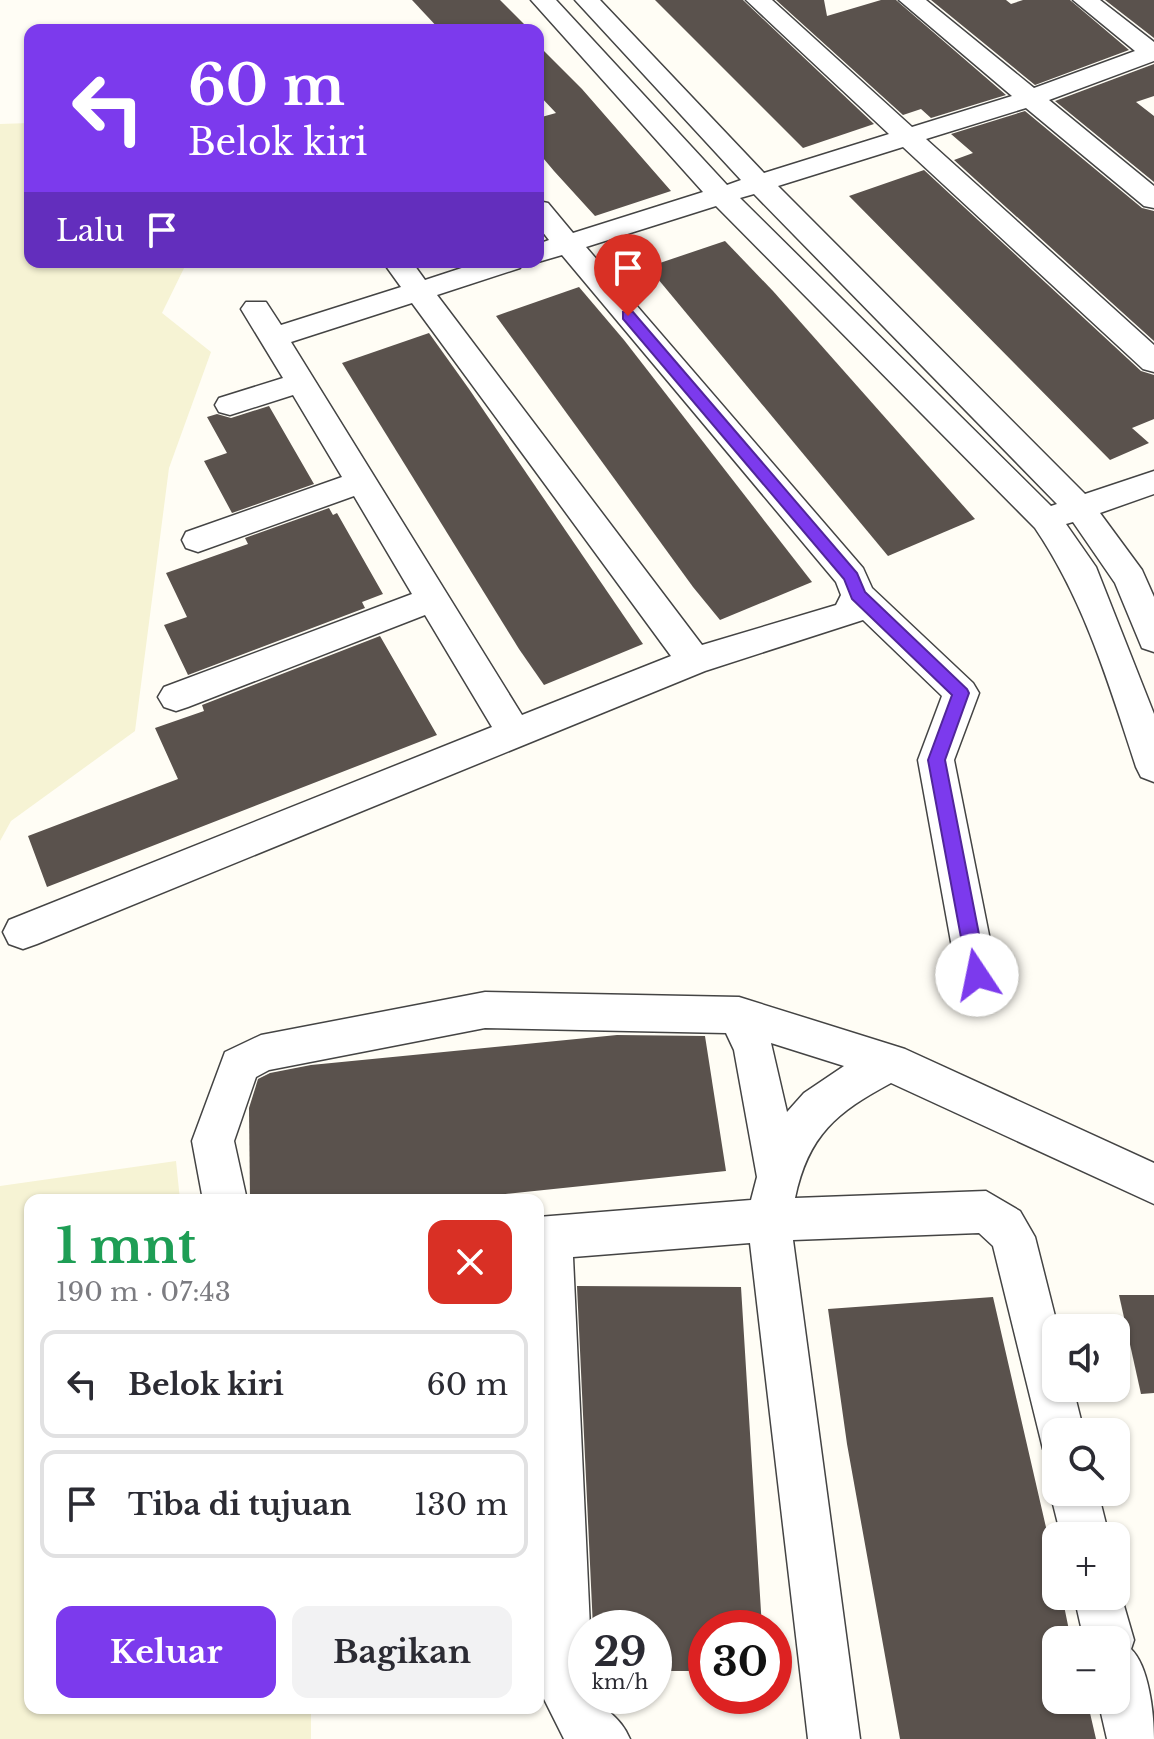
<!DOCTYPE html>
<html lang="id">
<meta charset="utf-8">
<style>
body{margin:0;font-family:"Libre Baskerville",serif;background:#f2f2f3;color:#2b2b33;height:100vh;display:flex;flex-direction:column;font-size:30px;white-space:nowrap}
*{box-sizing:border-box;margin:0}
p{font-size:26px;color:#7c7c81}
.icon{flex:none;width:44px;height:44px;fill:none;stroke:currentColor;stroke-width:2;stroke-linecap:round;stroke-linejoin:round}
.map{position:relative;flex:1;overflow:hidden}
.panel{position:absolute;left:24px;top:1194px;width:520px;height:520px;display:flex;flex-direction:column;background:#fff;border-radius:16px;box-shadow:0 2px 6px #0004}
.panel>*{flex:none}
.hud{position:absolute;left:24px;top:24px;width:520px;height:244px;border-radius:16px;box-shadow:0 2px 6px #0004;background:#7c3aed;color:#fff;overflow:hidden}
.buttons{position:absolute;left:1042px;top:1314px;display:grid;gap:16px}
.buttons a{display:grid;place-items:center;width:88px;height:88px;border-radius:16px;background:#fff;box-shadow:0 2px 6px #0004;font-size:40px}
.speed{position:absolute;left:568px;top:1610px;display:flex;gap:16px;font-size:40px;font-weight:700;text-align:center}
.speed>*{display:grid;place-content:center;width:104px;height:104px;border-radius:50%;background:#fff;box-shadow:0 2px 6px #0004;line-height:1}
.speed small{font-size:20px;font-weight:400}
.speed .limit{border:12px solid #d22;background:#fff;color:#111}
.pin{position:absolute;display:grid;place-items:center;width:68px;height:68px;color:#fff;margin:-82px -34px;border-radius:50% 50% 50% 0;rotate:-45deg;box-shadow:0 0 8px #0007}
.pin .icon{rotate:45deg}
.me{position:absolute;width:88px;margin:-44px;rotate:349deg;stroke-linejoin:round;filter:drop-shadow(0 0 6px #0008)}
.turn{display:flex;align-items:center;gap:28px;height:168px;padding:0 32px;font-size:36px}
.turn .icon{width:104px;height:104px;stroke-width:2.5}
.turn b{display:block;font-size:56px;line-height:68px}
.then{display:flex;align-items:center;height:76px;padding:0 32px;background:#0003;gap:16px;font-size:30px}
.round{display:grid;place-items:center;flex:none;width:84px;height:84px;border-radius:16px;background:#f2f2f3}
.head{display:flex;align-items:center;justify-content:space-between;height:136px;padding:0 32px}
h1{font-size:48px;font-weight:700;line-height:60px;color:#1e9e55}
.action{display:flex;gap:16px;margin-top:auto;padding:16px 32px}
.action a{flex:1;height:92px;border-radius:16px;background:#7c3aed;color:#fff;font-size:32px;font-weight:700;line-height:92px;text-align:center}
.action a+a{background:#f2f2f3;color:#2b2b33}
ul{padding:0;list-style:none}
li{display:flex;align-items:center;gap:24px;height:108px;margin:0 16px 12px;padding:0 16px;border:4px solid #e1e1e2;border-radius:16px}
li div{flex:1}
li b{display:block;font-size:30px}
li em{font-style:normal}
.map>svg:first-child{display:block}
.farmland{fill:#f6f3d4}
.building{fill:#5a524d}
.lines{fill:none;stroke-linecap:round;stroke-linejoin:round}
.minor-casing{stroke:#444;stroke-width:3}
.minor{fill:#fff;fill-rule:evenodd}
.route{fill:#7c3aed;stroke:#51269a;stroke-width:2}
</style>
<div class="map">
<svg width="1154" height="1739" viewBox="0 0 1154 1739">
<rect width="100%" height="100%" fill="#fffdf5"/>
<!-- farmland -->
<g class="farmland">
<polygon points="30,123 30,262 187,262 162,313 211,352 169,468 135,731 11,821 0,841 0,124"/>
<polygon points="176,1161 180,1200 30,1200 30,1708 311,1708 311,1739 0,1739 0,1186"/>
</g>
<!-- building -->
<g class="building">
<polygon points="412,0 500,0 530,30 440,30"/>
<polygon points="655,0 743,0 874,124 803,148"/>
<polygon points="776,0 824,0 827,16 881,0 896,0 1006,95 931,118 921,109 903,115"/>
<polygon points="931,0 1006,0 1011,4 1023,0 1070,0 1129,50 1035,85"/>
<polygon points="1105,0 1154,0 1154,38"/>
<polygon points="538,45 582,89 671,191 595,216 554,171 538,152 538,118 556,113 538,94"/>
<polygon points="1154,64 1154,96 1136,102 1154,116 1154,182 1055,101"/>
<polygon points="1025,111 1142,208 1154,211 1154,341 954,160 973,153 951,134"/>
<polygon points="924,170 1141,371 1154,375 1154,419 1132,428 1149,443 1110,460 849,196"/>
<polygon points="725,241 773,291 975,519 888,556 648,267"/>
<polygon points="579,287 624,340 812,582 720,620 693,587 496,316"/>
<polygon points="429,333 469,389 643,644 544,685 519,649 342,363"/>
<polygon points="269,406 314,484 232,513 204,461 227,453 207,417 217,414 231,418"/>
<polygon points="329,508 333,515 337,513 383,594 362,602 365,608 188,675 164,625 187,617 166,573 248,544 245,538"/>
<polygon points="380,636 437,735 47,887 28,836 178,779 155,728 204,711 202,705"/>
<polygon points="617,1035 705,1036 726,1171 448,1200 250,1200 249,1108 258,1079 270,1073 311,1065"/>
<polygon points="577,1286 741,1287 762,1628 706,1628 706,1671 654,1671 654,1628 593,1628"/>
<polygon points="1119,1295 1154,1295 1154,1393 1141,1394"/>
<polygon points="993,1297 1048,1536 1056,1596 1062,1596 1071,1640 1056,1640 1056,1700 1087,1700 1096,1739 900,1739 847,1444 828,1309"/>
</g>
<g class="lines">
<defs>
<g id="minor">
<path d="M531 0H556L727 185 741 180 575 0H600L764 173 889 134 746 0H772L912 127 1012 96 899 0H926L1034 88 1135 51 1073 0H1100L1154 42V61L1049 100 1154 186V208L1144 206 1026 108 926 139 1154 345V372L1143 369 903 147 778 186 1085 494 1154 471V494L1100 513 1142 570 1154 597V652L1142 648 1115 583 1073 522 1066 524 1096 567 1154 714V782L1141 777 1136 767C1109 684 1084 600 1035 528L716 206 586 247 863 568 872 588 973 683 979 693 954 760 997 975 991 987 977 992 963 987 957 975 918 760 942 696 863 620 705 671 37 944 23 949 9 944 3 932 9 920 492 727 425 615 188 707 176 711 164 707 158 697 164 687 412 594 354 496 198 552 186 548 182 540 186 532 342 477 293 395 230 415 219 412 215 405 219 398 283 378 241 309 246 302H266L281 325 401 287 383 262H412L425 280 480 262H524L520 268 437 295 702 645 836 605 841 595 836 582 562 255 538 262V244L549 240 538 226V201L548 203 573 233 703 192ZM754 194 1057 504 1051 506 740 198ZM412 303 671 656 522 715 291 342Z"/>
<path d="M485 992 739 997 905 1049 1154 1163V1204L891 1083C837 1112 808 1135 795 1198L986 1191 1020 1211 1035 1237 1058 1328 1056 1388H1073L1084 1432H1056V1454L1043 1449 993 1246 979 1233 793 1240 860 1739H808L750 1243 573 1257 590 1628H586V1696H597C608 1715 620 1716 630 1739H564L541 1693 538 1217 751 1200 757 1177 734 1050 726 1033 485 1028 269 1070 256 1077 234 1141 247 1200H203L192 1141 225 1052 261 1035ZM771 1043 844 1066 804 1093 787 1112Z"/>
<polygon points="1056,1478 1056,1492 1098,1492 1109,1536 1061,1536 1050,1492"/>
<path d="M1116 1578 1134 1640 1131 1649C1149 1666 1154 1714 1154 1739H1107L1098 1700H1116V1640H1084L1074 1596H1116Z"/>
</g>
</defs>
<!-- minor casing -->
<use href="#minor" class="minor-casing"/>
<!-- minor -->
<use href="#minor" class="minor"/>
</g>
<!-- route -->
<polygon class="route" points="623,312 633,312 857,573 865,592 967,689 969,693 945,760 987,975 984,981 970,981 968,975 928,760 952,695 852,599 844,579 623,319"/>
</svg>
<div class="buttons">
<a><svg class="icon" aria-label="sound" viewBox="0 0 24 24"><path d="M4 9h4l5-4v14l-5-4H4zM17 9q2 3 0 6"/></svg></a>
<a><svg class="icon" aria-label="search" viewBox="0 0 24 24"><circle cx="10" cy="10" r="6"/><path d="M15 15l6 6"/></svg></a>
<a>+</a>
<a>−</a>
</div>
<div class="speed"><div>29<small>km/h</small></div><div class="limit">30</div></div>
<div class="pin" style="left:628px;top:316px;background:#d93025"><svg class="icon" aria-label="arrive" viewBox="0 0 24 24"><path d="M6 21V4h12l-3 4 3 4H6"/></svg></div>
<svg class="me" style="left:977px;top:975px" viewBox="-20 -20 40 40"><circle r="19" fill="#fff"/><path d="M0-13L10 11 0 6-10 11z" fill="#7c3aed"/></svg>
<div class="hud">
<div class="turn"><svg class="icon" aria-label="left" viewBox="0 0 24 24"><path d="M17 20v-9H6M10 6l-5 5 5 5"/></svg><div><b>60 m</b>Belok kiri</div></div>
<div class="then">Lalu<svg class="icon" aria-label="arrive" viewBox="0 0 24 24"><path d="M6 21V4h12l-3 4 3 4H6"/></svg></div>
</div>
<section class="panel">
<div class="head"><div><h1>1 mnt</h1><p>190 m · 07:43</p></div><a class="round" style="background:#d93025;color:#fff"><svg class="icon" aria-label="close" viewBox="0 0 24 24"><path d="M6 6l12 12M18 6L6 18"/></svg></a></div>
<ul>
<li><svg class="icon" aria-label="left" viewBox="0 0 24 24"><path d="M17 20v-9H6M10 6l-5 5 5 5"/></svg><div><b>Belok kiri</b></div><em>60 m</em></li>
<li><svg class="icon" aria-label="arrive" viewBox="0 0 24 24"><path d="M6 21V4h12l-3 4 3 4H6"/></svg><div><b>Tiba di tujuan</b></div><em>130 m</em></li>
</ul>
<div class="action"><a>Keluar</a><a>Bagikan</a></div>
</section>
</div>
